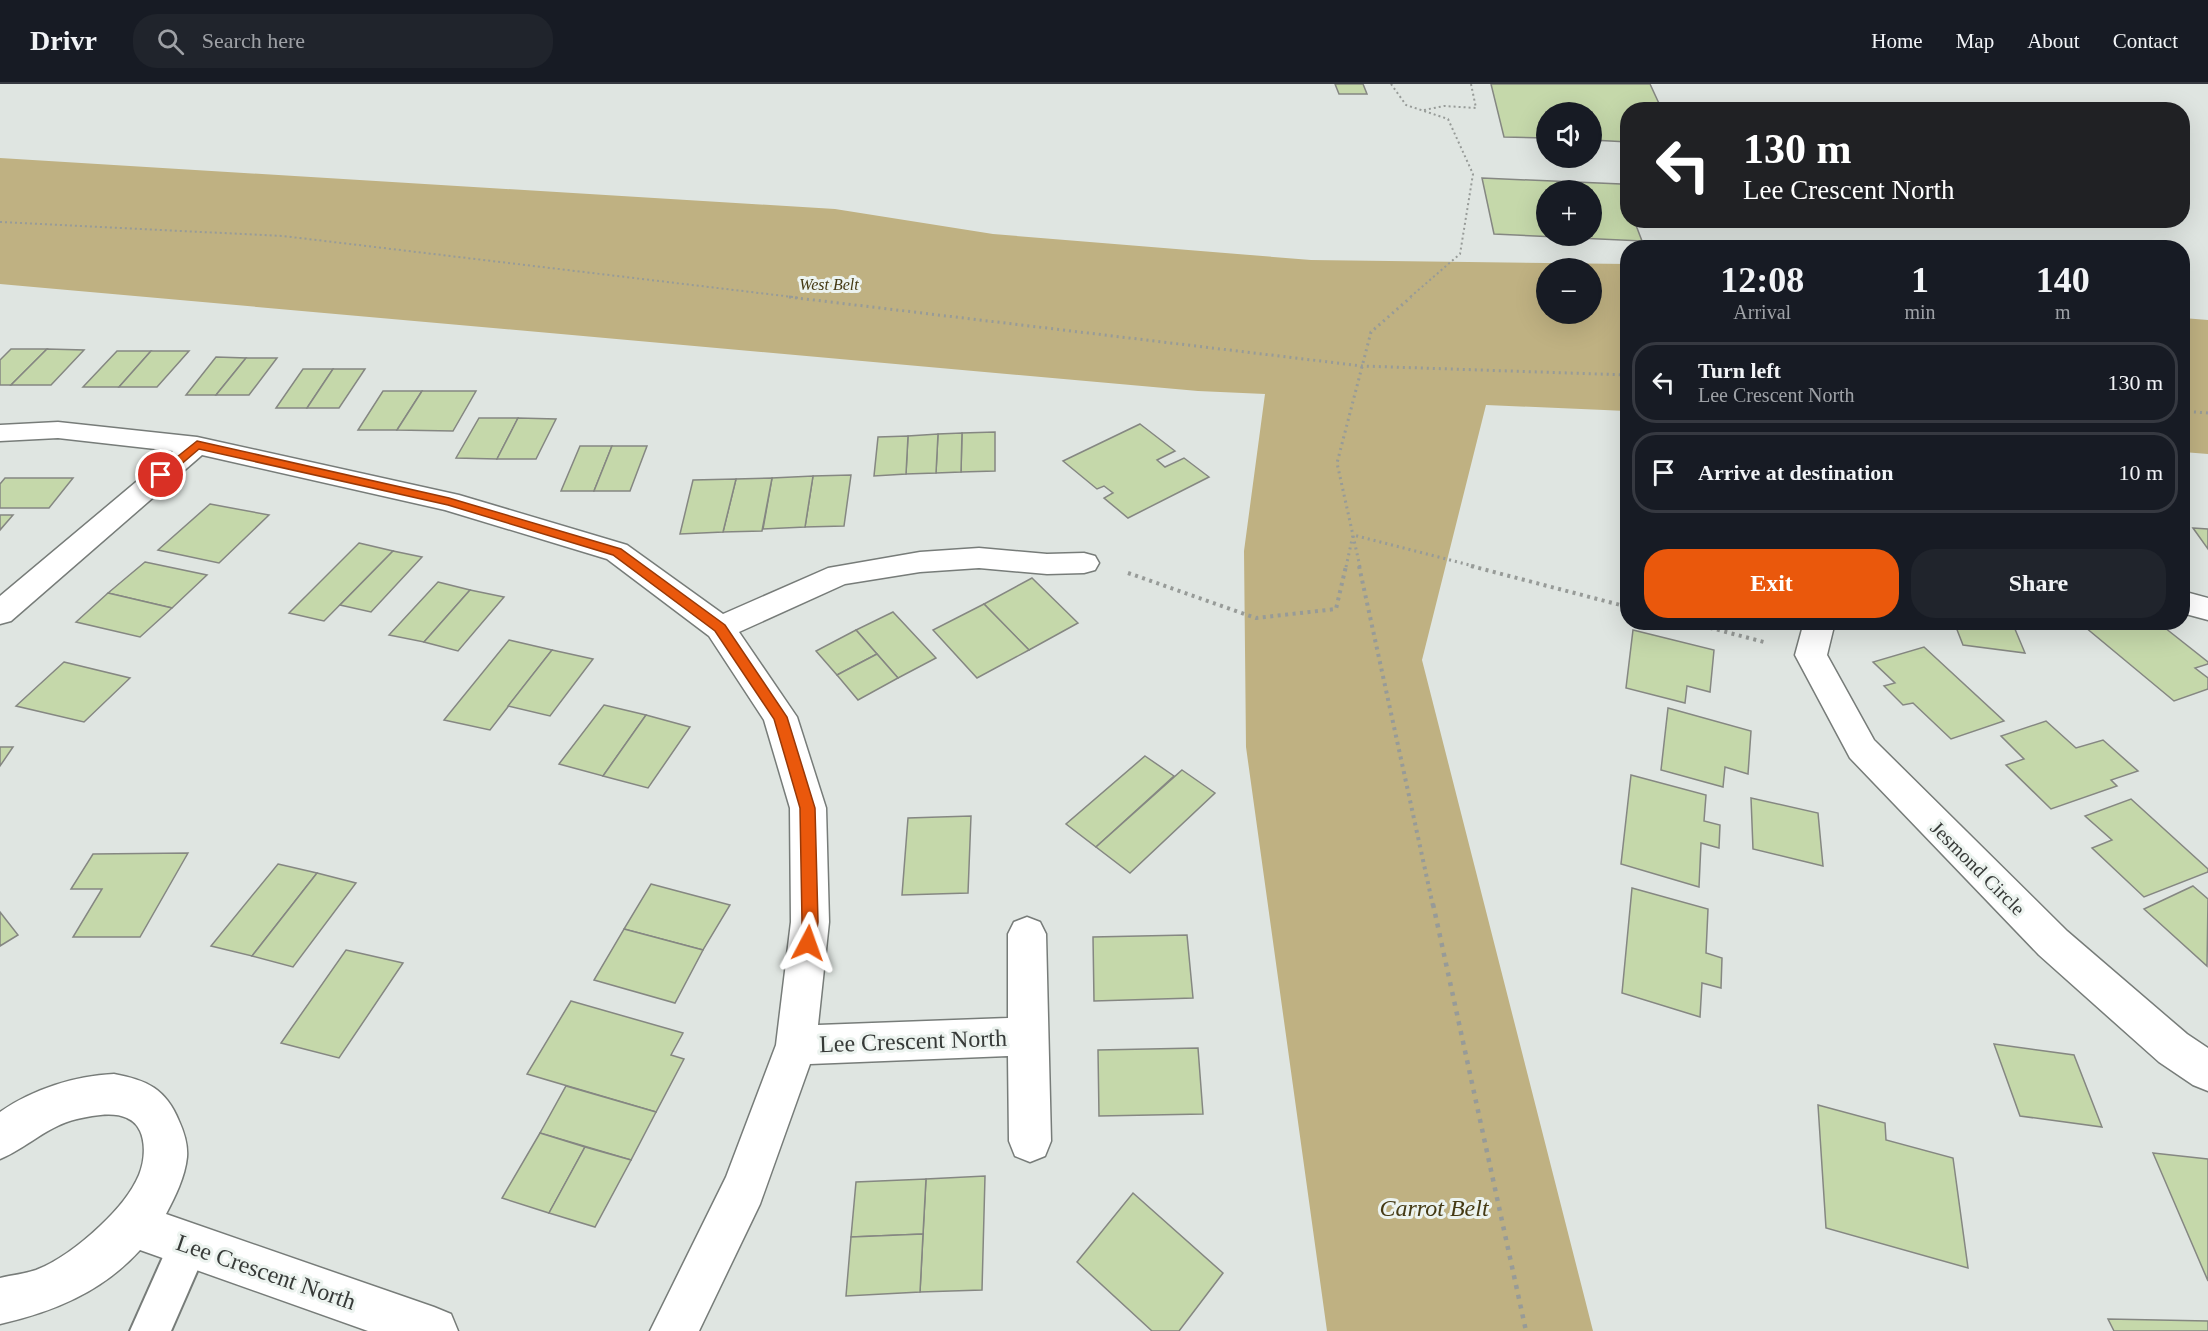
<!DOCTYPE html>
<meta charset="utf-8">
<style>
body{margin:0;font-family:Georgia,serif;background:#20242c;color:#f1f3f6;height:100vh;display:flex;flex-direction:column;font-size:22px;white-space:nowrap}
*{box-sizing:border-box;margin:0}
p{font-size:20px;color:#9ea1a6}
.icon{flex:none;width:33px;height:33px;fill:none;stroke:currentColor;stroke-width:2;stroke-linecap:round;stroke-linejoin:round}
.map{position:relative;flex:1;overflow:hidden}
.sheet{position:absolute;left:1620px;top:156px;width:570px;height:390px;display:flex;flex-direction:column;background:#171b24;border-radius:24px;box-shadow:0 6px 24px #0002}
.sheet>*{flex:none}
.banner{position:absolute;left:1620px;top:18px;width:570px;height:126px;border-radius:24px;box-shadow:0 6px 24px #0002;background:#202124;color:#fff;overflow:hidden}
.buttons{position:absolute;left:1536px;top:18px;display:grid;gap:12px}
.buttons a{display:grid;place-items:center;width:66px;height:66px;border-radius:50%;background:#171b24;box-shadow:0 6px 24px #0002;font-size:30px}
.pin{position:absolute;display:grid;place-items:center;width:51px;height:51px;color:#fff;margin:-26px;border:3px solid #fff;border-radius:50%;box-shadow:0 2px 6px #0007}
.me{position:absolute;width:66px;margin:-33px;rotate:4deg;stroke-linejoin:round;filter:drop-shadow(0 0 4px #0008)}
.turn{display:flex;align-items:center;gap:21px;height:126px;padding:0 24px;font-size:27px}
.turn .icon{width:78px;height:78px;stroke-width:2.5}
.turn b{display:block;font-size:42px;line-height:51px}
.eta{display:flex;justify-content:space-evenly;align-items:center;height:102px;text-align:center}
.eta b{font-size:36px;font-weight:700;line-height:42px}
.cta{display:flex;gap:12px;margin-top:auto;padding:12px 24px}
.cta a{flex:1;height:69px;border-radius:24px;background:#ea580c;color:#fff;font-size:24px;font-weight:700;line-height:69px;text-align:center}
.cta a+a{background:#20242c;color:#f1f3f6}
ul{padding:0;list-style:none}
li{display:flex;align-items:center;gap:18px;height:81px;margin:0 12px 9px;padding:0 12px;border:3px solid #363941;border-radius:24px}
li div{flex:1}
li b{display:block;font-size:22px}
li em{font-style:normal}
header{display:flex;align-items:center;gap:36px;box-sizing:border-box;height:84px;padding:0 30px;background:#171b24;border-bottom:2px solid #363941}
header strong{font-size:28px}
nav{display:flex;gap:33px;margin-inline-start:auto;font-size:21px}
.search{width:420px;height:54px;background:#20242c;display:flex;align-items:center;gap:15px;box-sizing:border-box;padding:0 21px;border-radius:24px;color:#9ea1a6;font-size:22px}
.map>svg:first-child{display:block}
.forest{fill:#bfb182;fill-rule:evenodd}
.building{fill:#c5d8aa;stroke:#858782;stroke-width:1.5;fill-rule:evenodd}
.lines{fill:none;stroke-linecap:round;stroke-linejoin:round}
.service-casing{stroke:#777c79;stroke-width:4}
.minor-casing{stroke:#777c79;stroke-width:3}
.path-far3{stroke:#979b98;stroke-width:2;stroke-dasharray:2 3;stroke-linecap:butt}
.path-far2{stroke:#979b98;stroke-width:3;stroke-dasharray:2 4;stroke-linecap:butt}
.path-far1{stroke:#979b98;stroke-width:4;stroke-dasharray:3 4.5;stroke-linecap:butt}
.path{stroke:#979b98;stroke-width:4.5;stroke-dasharray:4 6;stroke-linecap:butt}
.service{fill:#fff;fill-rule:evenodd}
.minor{fill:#fff;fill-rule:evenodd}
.route{fill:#ea580c;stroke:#983908;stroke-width:1.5}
.labels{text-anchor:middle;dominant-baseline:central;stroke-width:6;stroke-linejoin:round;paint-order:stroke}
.far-park-label{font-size:16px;font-style:italic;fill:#453a14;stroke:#ecf3ef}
.street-label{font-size:20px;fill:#373a38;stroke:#ecf3ef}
.near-street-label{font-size:24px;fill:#373a38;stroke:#ecf3ef}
.near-park-label{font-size:24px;font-style:italic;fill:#453a14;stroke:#ecf3ef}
</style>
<header>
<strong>Drivr</strong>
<div class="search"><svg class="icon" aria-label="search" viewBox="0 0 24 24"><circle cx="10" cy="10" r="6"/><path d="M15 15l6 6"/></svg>Search here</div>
<nav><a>Home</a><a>Map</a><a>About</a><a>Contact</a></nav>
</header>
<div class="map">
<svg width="2208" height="1247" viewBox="0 0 2208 1247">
<rect width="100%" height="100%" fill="#dfe5e1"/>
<!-- forest -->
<g class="forest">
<path d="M0 74 835 125 993 150 1311 176 1627 180V327L1486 321 1422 576 1593 1247H1327L1246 663 1244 467 1265 310 1198 307 0 200ZM1546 184H1592V230H1546Z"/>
<polygon points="2183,234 2208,236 2208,370 2183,368"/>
</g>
<!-- building -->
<g class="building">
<polygon points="1335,0 1363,0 1367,10 1339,10"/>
<polygon points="1491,0 1650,0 1662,26 1628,26 1628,58 1592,56 1592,28 1546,28 1546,54 1504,53"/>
<path d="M1482 94 1621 100 1628 118V136H1634L1642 157 1494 150ZM1546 106H1592V152H1546Z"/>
<polygon points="11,265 47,265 11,301 0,301 0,276"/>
<polygon points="47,265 84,266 51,301 11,301"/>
<polygon points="117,267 151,267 119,303 83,303"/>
<polygon points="151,267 189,267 157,303 119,303"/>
<polygon points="216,273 246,274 216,311 186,311"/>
<polygon points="246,274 277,274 249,311 216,311"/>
<polygon points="303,285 333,285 307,324 276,324"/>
<polygon points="333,285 365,285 339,324 307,324"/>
<polygon points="383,307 422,307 397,346 358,346"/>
<polygon points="422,307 476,307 453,347 397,346"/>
<polygon points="479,334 518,334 497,375 456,374"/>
<polygon points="518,334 556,335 536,375 497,375"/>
<polygon points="1140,340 1175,367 1157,376 1165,383 1184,374 1209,393 1128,434 1104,414 1113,409 1104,402 1097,405 1063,377"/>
<polygon points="995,348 995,387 961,388 962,349"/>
<polygon points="962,349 961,388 936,389 938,350"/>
<polygon points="938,350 936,389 906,390 908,352"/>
<polygon points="908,352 906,390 874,392 878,353"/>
<polygon points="580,362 612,362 594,407 561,407"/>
<polygon points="612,362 647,362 630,407 594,407"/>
<polygon points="851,391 844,442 805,443 813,392"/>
<polygon points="813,392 805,443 763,445 772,394"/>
<polygon points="5,394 73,394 49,424 0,424 0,400"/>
<polygon points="772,394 762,447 723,448 736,395"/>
<polygon points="736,395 723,448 680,450 693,396"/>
<polygon points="210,420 269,431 219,479 158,466"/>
<polygon points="0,431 13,431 0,446"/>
<polygon points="2193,444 2208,445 2208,465"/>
<polygon points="359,459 393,467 324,537 289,529"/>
<polygon points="393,467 422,473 371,528 340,521"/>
<polygon points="145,478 207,491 172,524 108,509"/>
<polygon points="1032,494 1078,539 1029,566 984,520"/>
<polygon points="438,498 470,506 424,558 389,551"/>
<polygon points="470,506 504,513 458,567 424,558"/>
<polygon points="108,509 172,524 140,553 76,538"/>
<polygon points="984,520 1029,566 977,594 933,546"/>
<polygon points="893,528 936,574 898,594 856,546"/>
<polygon points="1954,538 2012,538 2025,569 1963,561"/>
<polygon points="2079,538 2149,538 2153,542 2160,540 2208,578 2208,580 2195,584 2208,594 2208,605 2174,617"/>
<polygon points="856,546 877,570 837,591 816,567"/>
<polygon points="1633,546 1714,566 1710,608 1687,602 1685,619 1626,604"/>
<polygon points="509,556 552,566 490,646 444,636"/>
<polygon points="1924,563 2004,637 1951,655 1913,619 1903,621 1884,602 1895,599 1873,578"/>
<polygon points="552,566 593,575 550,632 508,622"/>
<polygon points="877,570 898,594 858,616 837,591"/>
<polygon points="64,578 130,594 84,638 16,622"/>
<polygon points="604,621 646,631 603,692 559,680"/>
<polygon points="1668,624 1751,647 1748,690 1725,683 1723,703 1661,686"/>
<polygon points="646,631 690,643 648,704 603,692"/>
<polygon points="2046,637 2076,664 2103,656 2138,687 2111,696 2117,702 2051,725 2006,681 2024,675 2001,652"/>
<polygon points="0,663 13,663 0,682"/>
<polygon points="1145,672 1174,692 1096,763 1066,740"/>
<polygon points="1182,686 1215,709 1130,789 1096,763"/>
<polygon points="1631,691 1706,711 1704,737 1720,741 1719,764 1701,759 1699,803 1621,780"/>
<polygon points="1751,714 1818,729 1823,782 1753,765"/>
<polygon points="2131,715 2208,785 2208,788 2144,813 2092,764 2112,756 2085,732"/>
<polygon points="971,732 968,809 902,811 908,734"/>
<polygon points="188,769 140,853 73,853 102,805 71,805 93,770"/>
<polygon points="278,780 317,789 252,872 211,862"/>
<polygon points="317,789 356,799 293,883 252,872"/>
<polygon points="651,800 730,821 703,866 624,845"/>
<polygon points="2193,802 2208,815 2207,882 2144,825"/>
<polygon points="1632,804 1708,825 1706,869 1722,874 1721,904 1702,899 1700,933 1622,909"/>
<polygon points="0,828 18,851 0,862"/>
<polygon points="624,845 703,866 675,919 594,896"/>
<polygon points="1187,851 1193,914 1094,917 1093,853"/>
<polygon points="346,866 403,879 339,974 281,959"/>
<polygon points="571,917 683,949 671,971 684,975 656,1028 527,990"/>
<polygon points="1994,960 2074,971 2102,1043 2020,1032"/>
<polygon points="1198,964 1203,1030 1099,1032 1098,966"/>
<polygon points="566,1002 656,1028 631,1076 540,1049"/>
<polygon points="1818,1021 1885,1039 1886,1056 1953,1074 1968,1184 1826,1144"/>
<polygon points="540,1049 585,1063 549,1129 502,1114"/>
<polygon points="585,1063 631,1076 595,1143 549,1129"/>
<polygon points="2153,1069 2208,1075 2208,1197"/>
<polygon points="985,1092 982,1206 920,1208 926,1095"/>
<polygon points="926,1095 923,1150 851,1153 856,1098"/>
<polygon points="1133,1109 1223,1189 1179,1247 1152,1247 1077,1178"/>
<polygon points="923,1150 920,1208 846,1212 851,1153"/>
<polygon points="2108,1235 2208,1237 2208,1247 2114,1247"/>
</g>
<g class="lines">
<defs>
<polygon id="service" points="189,1140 203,1146 209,1160 171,1247 130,1247 175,1146"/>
<g id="minor">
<polygon points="58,338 197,353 459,411 627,461 723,530 828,484 920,468 979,464 1047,470 1084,469 1095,472 1099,479 1095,486 1084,489 1047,490 979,484 920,488 845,500 739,548 797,633 826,724 829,838 818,941 1008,934 1008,850 1014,838 1027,833 1040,838 1046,850 1051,1057 1045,1072 1030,1078 1015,1072 1009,1057 1008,972 810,980 760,1120 699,1247 650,1247 726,1093 776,961 791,838 790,724 764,636 709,552 607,475 445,426 202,371 11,537 0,540 0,512 173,367 58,354 0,357 0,341"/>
<polygon points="2182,507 2208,514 2208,536 2182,529"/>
<polygon points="1804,538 1835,538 1827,571 1874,656 2067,847 2187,950 2208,964 2208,1007 2193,1001 2159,978 2039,871 1850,674 1795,571"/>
<path d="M114 990C147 996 166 1005 179 1037 184 1048 188 1060 187 1073 185 1093 175 1113 166 1130L434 1223 451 1230 458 1247H368L140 1166C102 1208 53 1228 0 1240V1194C12 1191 24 1190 36 1186 59 1177 82 1159 100 1142 115 1128 131 1110 139 1091 146 1074 148 1043 127 1034 113 1027 91 1032 77 1035 47 1042 27 1064 0 1075V1028C33 1005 74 992 114 990Z"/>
</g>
</defs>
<!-- service casing -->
<use href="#service" class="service-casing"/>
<!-- minor casing -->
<use href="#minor" class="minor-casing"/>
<!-- path-far3 -->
<g class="path-far3">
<polyline points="1391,0 1406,21 1448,35 1473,90 1460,170 1409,214"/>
<polyline points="1424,26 1444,22 1476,24 1471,0"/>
<polyline points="0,138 283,152 801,214"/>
</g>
<!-- path-far2 -->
<g class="path-far2">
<polyline points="789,213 1362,282 1628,291"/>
<polyline points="2182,327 2208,329"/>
<polyline points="1346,483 1353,451 1477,483"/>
<polyline points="1360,483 1337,379 1371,248 1411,213"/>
</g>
<!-- path-far1 -->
<g class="path-far1">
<polyline points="1359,482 1433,822"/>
<polyline points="1471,482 1628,523"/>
<polyline points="1128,489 1256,534 1336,525 1346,482"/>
<polyline points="1688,538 1764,558"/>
</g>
<!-- path -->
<polyline class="path" points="1433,820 1526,1247"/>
<!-- service -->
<use href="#service" class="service"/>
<!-- minor -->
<use href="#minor" class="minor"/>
</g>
<!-- route -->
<polygon class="route" points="197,357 449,414 621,465 725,541 787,633 815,724 818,838 814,864 808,866 802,864 800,859 802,838 800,724 774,635 715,547 613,471 448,421 199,365 165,394 157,394 157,389"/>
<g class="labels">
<!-- far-park labels -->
<g class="far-park-label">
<text x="829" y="200">West Belt</text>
</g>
<!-- street labels -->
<g class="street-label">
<text transform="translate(1978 784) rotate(45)">Jesmond Circle</text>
</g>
<!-- near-street labels -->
<g class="near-street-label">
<text transform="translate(913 957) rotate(-2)">Lee Crescent North</text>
<text transform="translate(266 1188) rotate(19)">Lee Crescent North</text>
</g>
<!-- near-park labels -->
<g class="near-park-label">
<text x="1434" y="1124">Carrot Belt</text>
</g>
</g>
</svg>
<div class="buttons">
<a><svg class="icon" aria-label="sound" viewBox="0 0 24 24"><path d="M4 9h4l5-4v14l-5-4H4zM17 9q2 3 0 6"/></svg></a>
<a>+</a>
<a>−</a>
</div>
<div class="pin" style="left:161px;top:391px;background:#d93025"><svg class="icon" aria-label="arrive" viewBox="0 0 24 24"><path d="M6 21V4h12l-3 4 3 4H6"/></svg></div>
<svg class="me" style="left:808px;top:859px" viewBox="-20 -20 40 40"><path d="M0-17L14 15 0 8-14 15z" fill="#ea580c" stroke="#fff" stroke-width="4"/></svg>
<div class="banner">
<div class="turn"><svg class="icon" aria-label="left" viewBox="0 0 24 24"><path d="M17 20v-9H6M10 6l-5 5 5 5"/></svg><div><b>130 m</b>Lee Crescent North</div></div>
</div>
<section class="sheet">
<div class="eta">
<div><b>12:08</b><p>Arrival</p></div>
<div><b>1</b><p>min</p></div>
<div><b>140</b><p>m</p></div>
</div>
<ul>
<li><svg class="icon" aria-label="left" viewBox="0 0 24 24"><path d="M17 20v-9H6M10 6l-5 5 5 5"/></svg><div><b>Turn left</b><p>Lee Crescent North</p></div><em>130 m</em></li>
<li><svg class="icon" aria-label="arrive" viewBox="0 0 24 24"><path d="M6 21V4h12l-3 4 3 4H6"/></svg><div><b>Arrive at destination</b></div><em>10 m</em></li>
</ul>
<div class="cta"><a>Exit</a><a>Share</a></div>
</section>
</div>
